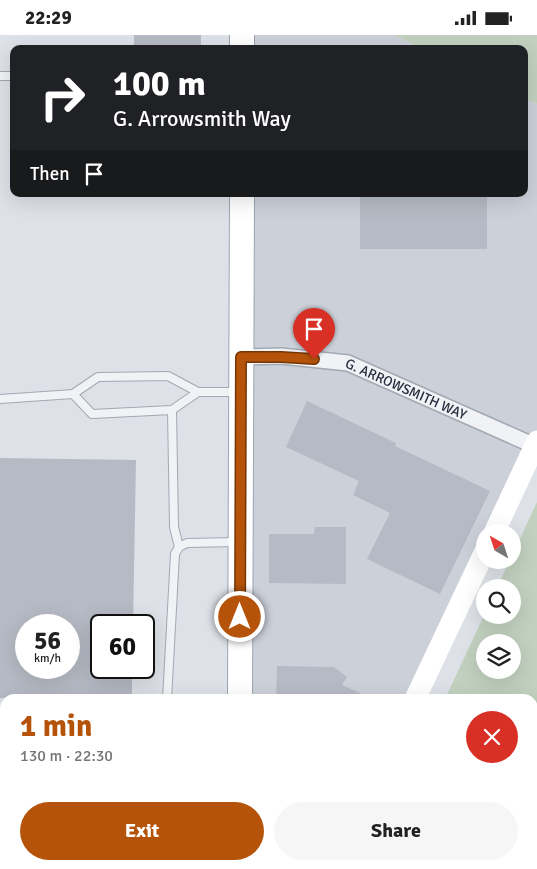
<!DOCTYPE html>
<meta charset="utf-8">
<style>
body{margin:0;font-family:Signika,sans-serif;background:#f6f6f6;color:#222;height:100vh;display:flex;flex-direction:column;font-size:19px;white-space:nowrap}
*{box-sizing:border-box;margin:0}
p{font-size:16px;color:#767676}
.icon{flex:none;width:28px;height:28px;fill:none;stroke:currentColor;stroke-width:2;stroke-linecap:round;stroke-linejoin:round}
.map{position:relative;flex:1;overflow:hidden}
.sheet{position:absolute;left:0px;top:659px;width:538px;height:176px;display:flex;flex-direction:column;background:#fff;border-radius:15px 15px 0 0;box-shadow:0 5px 20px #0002}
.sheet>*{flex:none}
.top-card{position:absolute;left:10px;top:10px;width:518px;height:152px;border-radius:10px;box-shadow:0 5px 20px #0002;background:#202124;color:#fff;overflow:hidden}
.needle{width:32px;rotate:321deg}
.fabs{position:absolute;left:476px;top:489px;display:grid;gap:10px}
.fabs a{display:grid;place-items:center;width:45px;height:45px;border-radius:50%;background:#fff;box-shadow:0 5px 20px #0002;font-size:25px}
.speed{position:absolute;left:15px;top:579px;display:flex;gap:10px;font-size:25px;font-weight:700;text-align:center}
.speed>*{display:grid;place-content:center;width:65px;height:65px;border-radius:50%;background:#fff;box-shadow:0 5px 20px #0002;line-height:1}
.speed small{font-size:12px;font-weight:400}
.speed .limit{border:2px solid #111;border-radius:8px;background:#fff;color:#111}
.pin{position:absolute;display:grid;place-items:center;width:42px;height:42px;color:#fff;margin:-51px -21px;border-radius:50% 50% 50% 0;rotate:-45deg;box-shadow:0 0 5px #0007}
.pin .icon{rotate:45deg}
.me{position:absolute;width:55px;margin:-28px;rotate:0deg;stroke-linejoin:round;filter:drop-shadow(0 0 4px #0008)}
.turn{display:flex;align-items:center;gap:18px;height:105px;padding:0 20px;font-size:22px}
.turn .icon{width:65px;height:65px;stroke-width:2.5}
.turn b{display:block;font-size:35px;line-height:42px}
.then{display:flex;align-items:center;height:48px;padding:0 20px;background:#0003;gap:10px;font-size:19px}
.round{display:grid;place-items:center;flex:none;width:52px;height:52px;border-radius:26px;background:#f6f6f6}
.head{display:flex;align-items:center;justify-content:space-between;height:85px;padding:0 20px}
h1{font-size:30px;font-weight:700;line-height:38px;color:#b45309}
.cta{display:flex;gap:10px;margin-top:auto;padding:10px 20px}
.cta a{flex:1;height:58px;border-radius:30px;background:#b45309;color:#fff;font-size:20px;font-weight:700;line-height:58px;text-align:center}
.cta a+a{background:#f6f6f6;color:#222}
.status{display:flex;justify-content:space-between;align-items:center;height:35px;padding:0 25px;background:#fff;direction:ltr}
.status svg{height:14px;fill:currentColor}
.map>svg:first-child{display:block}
.built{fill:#ccd0d9}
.green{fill:#c2d1bf;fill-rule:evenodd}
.building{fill:#b5bac4;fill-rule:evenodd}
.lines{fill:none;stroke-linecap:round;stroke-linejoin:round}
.lane-casing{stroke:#a3a8b1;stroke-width:10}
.street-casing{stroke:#a3a8b1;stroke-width:18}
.primary-casing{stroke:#9da5b3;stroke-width:26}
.lane{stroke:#f0f2f6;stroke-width:8}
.street{stroke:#f0f2f6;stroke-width:15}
.secondary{stroke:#fff;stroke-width:21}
.primary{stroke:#fff;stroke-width:24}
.route-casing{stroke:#753606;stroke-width:12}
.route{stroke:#b45309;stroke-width:9}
.labels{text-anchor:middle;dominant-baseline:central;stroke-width:5;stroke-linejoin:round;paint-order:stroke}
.street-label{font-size:14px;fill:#272e3e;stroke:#edf0f5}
</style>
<div class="status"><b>22:29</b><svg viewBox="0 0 49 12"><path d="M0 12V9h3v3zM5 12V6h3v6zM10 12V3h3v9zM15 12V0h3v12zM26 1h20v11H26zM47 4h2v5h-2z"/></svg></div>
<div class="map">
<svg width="537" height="834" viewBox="0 0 537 834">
<rect width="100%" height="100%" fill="#dee1e7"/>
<!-- built -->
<g class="built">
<polygon points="242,0 394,0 423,14 242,14"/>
<polygon points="524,63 537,69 537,406 485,498 485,516 415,664 240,664 242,159 524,159"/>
<polygon points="0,780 5,780 5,830 336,830 334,834 0,834"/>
</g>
<!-- green -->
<g class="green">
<polygon points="394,0 537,0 537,69 524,63 524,14 423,14"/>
<path d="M537 467V723L533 720 532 664H445L485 578V580H512V552H497L510 525H512L513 519ZM485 608H512V635H485Z"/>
</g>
<!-- building -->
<g class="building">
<rect x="134" y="0" width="67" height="14"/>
<rect x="360" y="159" width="127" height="55"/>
<polygon points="307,366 396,408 395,411 490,456 440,559 367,524 390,478 353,460 359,446 286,412"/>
<path d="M0 423 136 425 133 590H101V632H132V664L0 663ZM26 590H69V632H26Z"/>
<polygon points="315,492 346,492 346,549 269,548 269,499 314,499"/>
<polygon points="277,631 334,632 347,642 342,650 373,664 276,664"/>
</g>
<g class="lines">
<defs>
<g id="lane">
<polyline points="0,41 14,41"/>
<polyline points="73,359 98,342 168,341 198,357"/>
<polyline points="0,364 73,359 92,379 172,375 198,357 239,357"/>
<polyline points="172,375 174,492 179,512"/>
<polyline points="167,664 175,519 179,512 187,508 238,507"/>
<polyline points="0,746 5,747"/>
<polyline points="113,834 113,830"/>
</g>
<g id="street">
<path id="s1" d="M241 322 281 321 348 328 535 411"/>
</g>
<g id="primary">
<polyline points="242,14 242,0"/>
<polyline points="240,664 242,159"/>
<polyline points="240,834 240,830"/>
</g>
</defs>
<!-- lane casing -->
<use href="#lane" class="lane-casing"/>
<!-- street casing -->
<use href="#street" class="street-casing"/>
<!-- primary casing -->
<use href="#primary" class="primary-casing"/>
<!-- lane -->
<use href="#lane" class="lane"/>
<!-- street -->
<use href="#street" class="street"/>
<!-- secondary -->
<g class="secondary">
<polyline points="494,498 537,406"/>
<polyline points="415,664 485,516"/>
<polyline points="334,834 336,830"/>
</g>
<!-- primary -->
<use href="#primary" class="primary"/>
</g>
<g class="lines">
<defs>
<polyline id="route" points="240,582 241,322 281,322 314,324"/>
</defs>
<!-- route casing -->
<use href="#route" class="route-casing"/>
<!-- route -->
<use href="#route" class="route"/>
</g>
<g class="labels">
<!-- street labels -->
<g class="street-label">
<text stroke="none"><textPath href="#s1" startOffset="171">G. ARROWSMITH WAY</textPath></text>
</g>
</g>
</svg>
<div class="fabs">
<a><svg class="needle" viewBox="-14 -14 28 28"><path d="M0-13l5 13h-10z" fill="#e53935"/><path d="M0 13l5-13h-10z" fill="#767676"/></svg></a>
<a><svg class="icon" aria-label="search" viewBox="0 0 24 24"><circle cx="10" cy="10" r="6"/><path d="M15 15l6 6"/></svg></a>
<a><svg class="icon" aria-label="layers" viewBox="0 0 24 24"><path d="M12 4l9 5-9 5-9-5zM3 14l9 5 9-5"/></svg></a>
</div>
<div class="speed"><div>56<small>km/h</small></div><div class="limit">60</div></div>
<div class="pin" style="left:314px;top:324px;background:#d93025"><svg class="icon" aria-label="arrive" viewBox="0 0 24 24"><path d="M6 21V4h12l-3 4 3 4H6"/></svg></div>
<svg class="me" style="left:240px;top:582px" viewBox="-20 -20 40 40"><circle r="17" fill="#b45309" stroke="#fff" stroke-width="3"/><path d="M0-11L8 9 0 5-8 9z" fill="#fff"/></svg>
<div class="top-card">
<div class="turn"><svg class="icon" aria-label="right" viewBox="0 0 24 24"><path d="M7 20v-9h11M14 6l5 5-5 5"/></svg><div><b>100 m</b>G. Arrowsmith Way</div></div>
<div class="then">Then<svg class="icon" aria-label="arrive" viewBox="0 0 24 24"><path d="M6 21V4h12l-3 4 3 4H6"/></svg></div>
</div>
<section class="sheet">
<div class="head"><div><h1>1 min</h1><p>130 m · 22:30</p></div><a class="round" style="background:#d93025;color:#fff"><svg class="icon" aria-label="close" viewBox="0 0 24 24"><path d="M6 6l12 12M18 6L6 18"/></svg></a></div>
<div class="cta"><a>Exit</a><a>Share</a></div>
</section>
</div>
